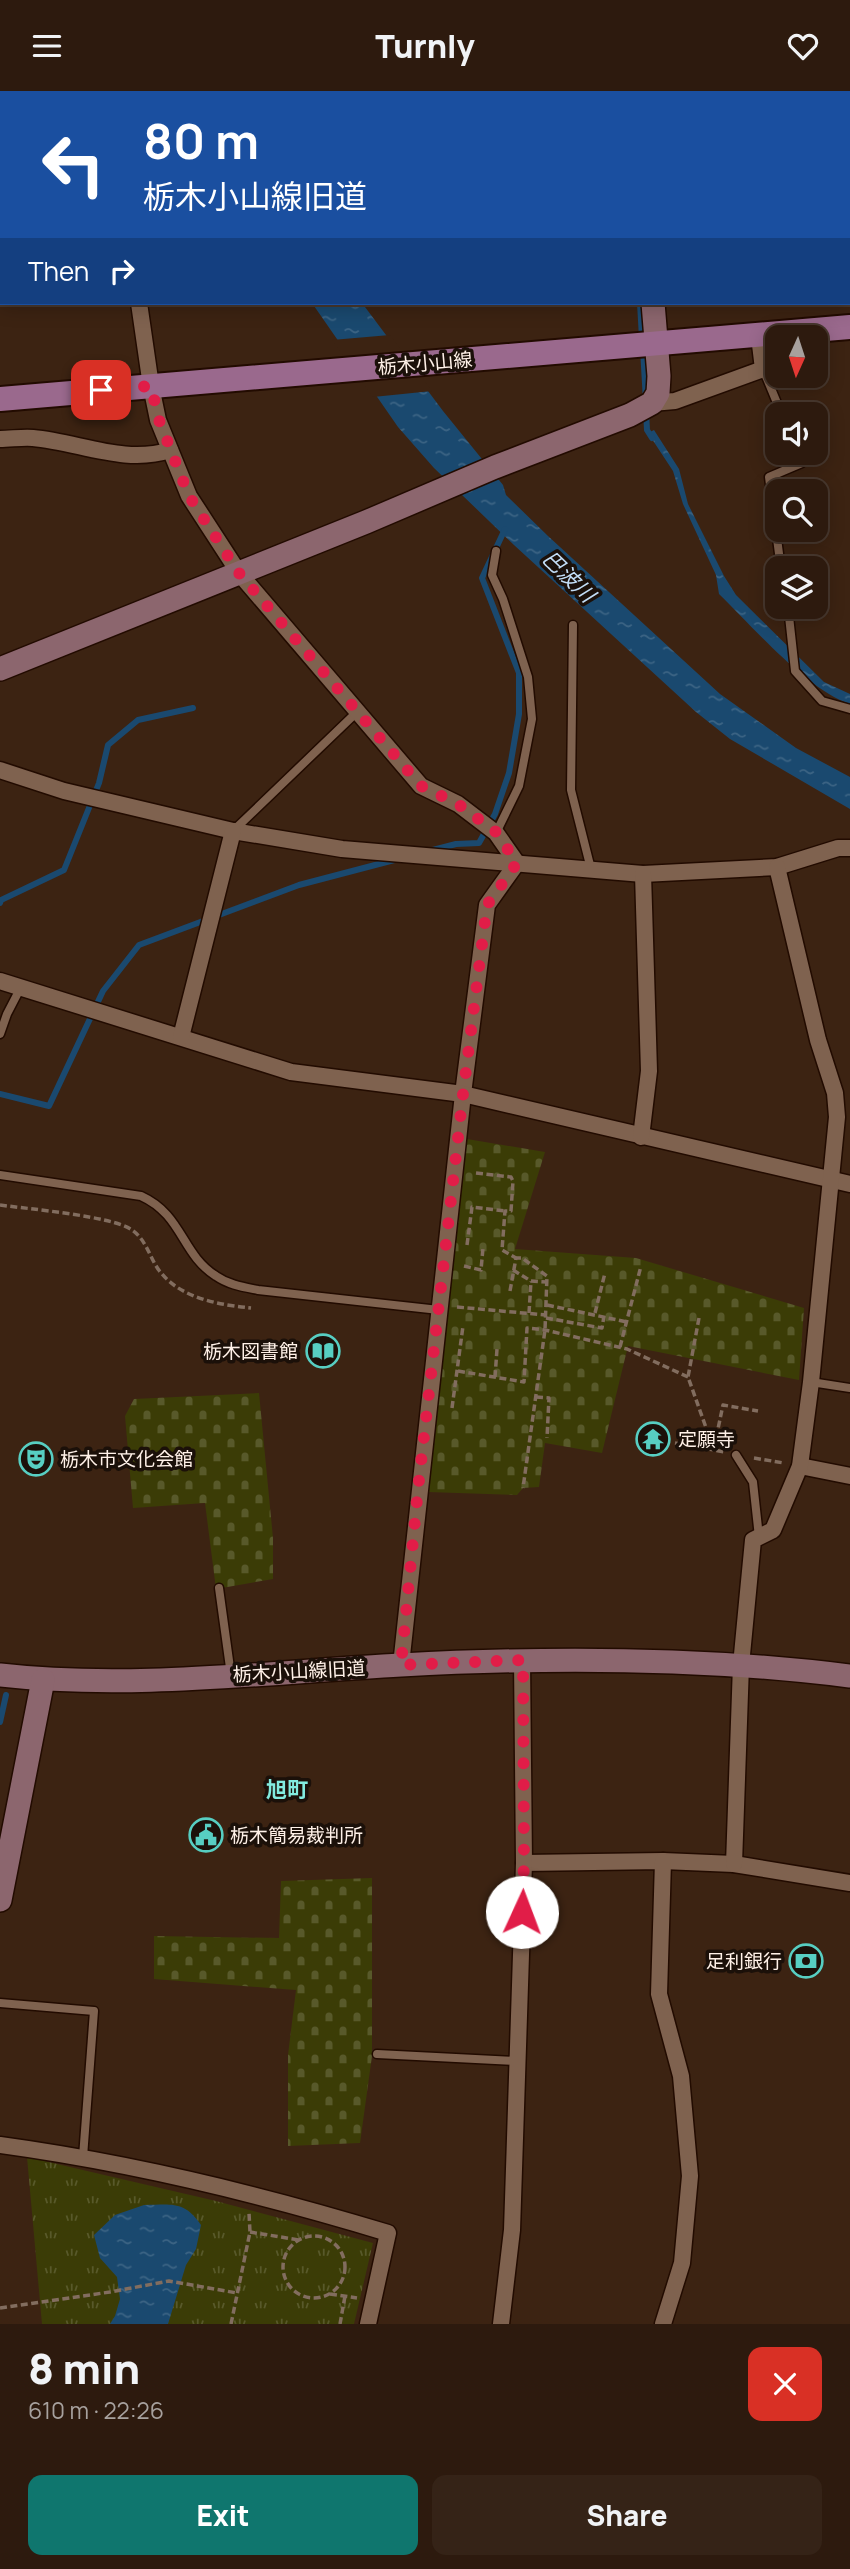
<!DOCTYPE html>
<meta charset="utf-8">
<style>
body{margin:0;font-family:Manrope,"Noto Sans JP",sans-serif;background:#352317;color:#f1f3f6;height:100vh;display:flex;flex-direction:column;font-size:26px;white-space:nowrap}
*{box-sizing:border-box;margin:0}
p{font-size:23px;color:#a7a19e}
.icon{flex:none;width:38px;height:38px;fill:none;stroke:currentColor;stroke-width:2;stroke-linecap:round;stroke-linejoin:round}
.map{position:relative;height:2233px;overflow:hidden}
.sheet{display:flex;flex-direction:column;background:#2d1a0e;flex:1}
.sheet>*{flex:none}
.guide{position:absolute;left:0px;top:0px;width:850px;height:214px;box-shadow:0 4px 18px #0003,0 0 0 2px #48382e;background:#1a4fa0;color:#fff;overflow:hidden}
.needle{width:46px;rotate:183deg}
.tools{position:absolute;left:765px;top:234px;display:grid;gap:14px}
.tools a{display:grid;place-items:center;width:63px;height:63px;border-radius:14px;background:#2d1a0e;box-shadow:0 4px 18px #0003,0 0 0 2px #48382e;font-size:35px}
.pin{position:absolute;display:grid;place-items:center;width:60px;height:60px;color:#fff;margin:-30px;border-radius:14px;box-shadow:0 4px 10px #0006}
.me{position:absolute;width:77px;margin:-38px;rotate:2deg;stroke-linejoin:round;filter:drop-shadow(0 0 5px #0008)}
.turn{display:flex;align-items:center;gap:24px;height:147px;padding:0 28px;font-size:32px}
.turn .icon{width:91px;height:91px;stroke-width:2.5}
.turn b{display:block;font-size:49px;line-height:60px}
.then{display:flex;align-items:center;height:66px;padding:0 28px;background:#0003;gap:14px;font-size:26px}
.round{display:grid;place-items:center;flex:none;width:74px;height:74px;border-radius:14px;background:#352317}
.overview{display:flex;align-items:center;justify-content:space-between;height:119px;padding:0 28px}
h1{font-size:42px;font-weight:800;line-height:52px}
.action{display:flex;gap:14px;margin-top:auto;padding:14px 28px}
.action a{flex:1;height:80px;border-radius:14px;background:#0f766e;color:#fff;font-size:28px;font-weight:800;line-height:80px;text-align:center}
.action a+a{background:#352317;color:#f1f3f6}
header{display:flex;justify-content:space-between;align-items:center;height:91px;padding:0 28px;background:#2d1a0e;font-size:32px;font-weight:800}
.map>svg:first-child{display:block}
.grass{fill:url(#grass-tufts)}
.cemetery{fill:url(#cemetery-stones)}
.water{fill:url(#water-ripples)}
.pier{fill:#3c2312}
.lines{fill:none;stroke-linecap:round;stroke-linejoin:round}
.stream{stroke:#1a496f;stroke-width:6}
.lane-casing{stroke:#220b00;stroke-width:11}
.street-casing{stroke:#220b00;stroke-width:19}
.secondary-casing{stroke:#220b00;stroke-width:26}
.primary-casing{stroke:#220b00;stroke-width:28}
.path{stroke:#826d5f;stroke-width:3.5;stroke-dasharray:7 3.5;stroke-linecap:butt}
.lane{stroke:#7f624f;stroke-width:8}
.street{stroke:#7f624f;stroke-width:16}
.secondary{stroke:#8c666e;stroke-width:23}
.primary{stroke:#9a698d;stroke-width:24}
.route{stroke:#e11d48;stroke-width:12;stroke-dasharray:0 21.6}
.labels{text-anchor:middle;dominant-baseline:central;stroke-width:7;stroke-linejoin:round;paint-order:stroke}
.street-label{font-size:19px;fill:#fff1e8;stroke:#1b1009}
.poi-label{font-size:19px;fill:#fff1e8;stroke:#1b1009;text-anchor:start}
.water-label{font-size:21px;font-style:italic;fill:#c2ddf6;stroke:#1b1009}
.neighbourhood-label{font-size:21px;font-weight:bold;fill:#82ebdf;stroke:#1b1009}
</style>
<header><svg class="icon" aria-label="menu" viewBox="0 0 24 24"><path d="M4 6h16M4 12h16M4 18h16"/></svg>Turnly<svg class="icon" aria-label="heart" viewBox="0 0 24 24"><path d="M12 20l-8-8c-3-5 5-10 8-4 3-6 11-1 8 4z"/></svg></header>
<div class="map">
<svg width="850" height="2233" viewBox="0 0 850 2233">
<defs>
<pattern id="grass-tufts" width="24" height="20" patternUnits="userSpaceOnUse" patternTransform="scale(1.75)"><rect width="24" height="20" fill="#3b3c06"/><path d="M3 7l-1-3M5 7V3M7 7l1-3M15 17l-1-3M17 17v-4M19 17l1-3" fill="none" stroke="#58592a"/></pattern>
<pattern id="cemetery-stones" width="16" height="16" patternUnits="userSpaceOnUse" patternTransform="scale(1.75)"><rect width="16" height="16" fill="#3b3c06"/><path d="M2 7V4a2 2 0 0 1 4 0v3zM10 15v-3a2 2 0 0 1 4 0v3z" fill="#58592a"/></pattern>
<pattern id="water-ripples" width="26" height="14" patternUnits="userSpaceOnUse" patternTransform="scale(1.75)"><rect width="26" height="14" fill="#1a496f"/><path d="M2 4q2-2 4 0t4 0M15 11q2-2 4 0t4 0" fill="none" stroke="#3c6484"/></pattern>
</defs>
<rect width="100%" height="100%" fill="#3c2312"/>
<!-- grass -->
<polygon class="grass" points="27,2066 216,2110 373,2152 354,2233 42,2233"/>
<!-- cemetery -->
<g class="cemetery">
<polygon points="467,1048 545,1061 515,1158 636,1167 804,1217 799,1289 628,1255 602,1362 545,1352 539,1396 523,1397 517,1404 428,1401"/>
<polygon points="259,1302 273,1447 273,1488 216,1498 205,1412 133,1417 125,1325 134,1308"/>
<polygon points="372,1787 372,1965 360,2052 288,2055 288,1964 296,1899 154,1888 154,1845 279,1847 281,1790"/>
</g>
<!-- water -->
<g class="water">
<polygon points="312,212 362,212 443,320 503,394 506,404 548,445 720,603 796,657 850,686 850,718 730,648 696,621 514,454 434,377 398,336"/>
<path d="M654 339 679 378 688 413 724 485 736 504 824 591 850 603V613C807 599 753 536 719 503L716 484 683 413 673 380 648 342Z"/>
<path d="M144 2114C171 2114 184 2109 201 2134L196 2158 186 2174 168 2233H110L115 2225 120 2208 117 2186 100 2167 94 2144 115 2124Z"/>
</g>
<!-- pier -->
<polygon class="pier" points="390,244 432,300 373,306 332,249"/>
<g class="lines">
<!-- stream -->
<g class="stream">
<polyline points="441,0 441,2"/>
<polyline points="640,212 642,247"/>
<polyline points="643,258 646,310"/>
<polyline points="646,320 647,339 652,347"/>
<polyline points="429,760 456,753 479,752 495,723 509,682 519,623 519,582 482,487 505,438"/>
<polyline points="0,812 1,809 64,779 99,692 108,654 138,629 193,617"/>
<polyline points="0,1003 49,1015 103,900 139,854 299,794 398,768"/>
<polyline points="0,1631 6,1604"/>
</g>
<defs>
<g id="lane">
<polyline points="763,278 782,324"/>
<polyline points="496,460 492,484 503,508 528,586 532,628 519,695 496,742"/>
<polyline points="781,478 769,386 802,372 798,362"/>
<polyline points="788,516 795,580 822,610 850,618"/>
<polyline points="573,534 571,699 591,778"/>
<polyline points="233,740 357,621"/>
<polyline points="0,943 7,923 21,896"/>
<path d="M0 1084 141 1105C183 1124 181 1163 216 1185 229 1194 243 1196 258 1199L439 1219"/>
<polyline points="811,1291 850,1297"/>
<polyline points="736,1364 753,1391 759,1446"/>
<polyline points="219,1497 231,1584"/>
<polyline points="0,1912 94,1920 83,2066"/>
<polyline points="377,1963 517,1970"/>
</g>
<g id="street">
<polyline points="206,0 206,2"/>
<polyline points="354,0 355,2"/>
<polyline points="0,74 2,75"/>
<polyline points="849,78 850,78"/>
<polyline points="139,212 151,295 158,329 189,405 239,482 421,695 458,713 496,742 517,772 487,814 463,1003 401,1574"/>
<polyline points="652,312 675,310 763,278 759,245"/>
<path d="M0 348C11 348 23 346 33 347 79 351 125 374 170 359"/>
<polyline points="0,679 64,700 233,740 342,758 643,783 777,776 838,757 850,757"/>
<polyline points="0,890 291,981 463,1003 850,1093"/>
<polyline points="181,946 233,740"/>
<polyline points="641,1046 649,980 643,783"/>
<polyline points="800,1375 850,1385"/>
<polyline points="524,1772 663,1770 734,1773 850,1792"/>
<polyline points="734,1773 741,1574 753,1449 773,1439 800,1375 811,1291 837,1026 835,1002 818,949 777,776"/>
<path d="M0 2054C132 2072 260 2103 388 2142L368 2233"/>
<polyline points="501,2233 512,2139 524,1772 522,1569"/>
<polyline points="663,2233 682,2172 690,2085 681,1985 659,1903 663,1770"/>
</g>
<g id="secondary">
<polyline points="0,578 366,431 495,376 630,324 652,312 658,302 659,285 653,212"/>
<path d="M0 1584C130 1599 270 1581 401 1574 551 1566 701 1566 850 1585"/>
<polyline points="0,1809 43,1589"/>
</g>
<polyline id="primary" points="0,308 850,236"/>
</defs>
<!-- lane casing -->
<use href="#lane" class="lane-casing"/>
<!-- street casing -->
<use href="#street" class="street-casing"/>
<!-- secondary casing -->
<use href="#secondary" class="secondary-casing"/>
<!-- primary casing -->
<use href="#primary" class="primary-casing"/>
<!-- path -->
<g class="path">
<polyline points="476,1082 511,1086 513,1090 511,1120 505,1120 502,1159 516,1167"/>
<path d="M0 1114C28 1118 113 1125 132 1139 148 1150 150 1170 162 1183 183 1208 221 1214 251 1217"/>
<polyline points="467,1154 472,1116 505,1120"/>
<polyline points="464,1175 481,1179 483,1157"/>
<polyline points="513,1179 531,1190 547,1191"/>
<polyline points="510,1200 516,1167 522,1167 547,1185 545,1239 523,1397"/>
<polyline points="547,1214 627,1231"/>
<polyline points="457,1216 546,1224"/>
<polyline points="529,1222 531,1190"/>
<polyline points="595,1222 605,1182"/>
<polyline points="546,1227 602,1237 604,1225"/>
<polyline points="699,1227 688,1286 714,1359"/>
<polyline points="620,1256 641,1175"/>
<polyline points="458,1280 524,1291 527,1237 545,1239 627,1258 688,1286"/>
<polyline points="495,1286 497,1258"/>
<polyline points="536,1306 549,1307 547,1347"/>
<polyline points="452,1317 463,1235"/>
<polyline points="675,1352 725,1361"/>
<polyline points="714,1357 723,1314 758,1320"/>
<polyline points="754,1367 784,1372"/>
<polyline points="250,2141 299,2149"/>
<circle cx="314" cy="2176" r="31"/>
<polyline points="330,2203 357,2207"/>
<polyline points="0,2217 110,2201 169,2190 237,2202"/>
<polyline points="231,2233 250,2141 249,2122"/>
<polyline points="340,2233 345,2205"/>
</g>
<!-- lane -->
<use href="#lane" class="lane"/>
<!-- street -->
<use href="#street" class="street"/>
<!-- secondary -->
<use href="#secondary" class="secondary"/>
<!-- primary -->
<use href="#primary" class="primary"/>
</g>
<g class="lines">
<!-- route -->
<polyline class="route" points="101,299 151,295 159,329 189,405 239,482 421,695 458,713 496,741 517,772 487,814 463,1003 418,1398 401,1574 523,1569 524,1772 522,1821"/>
</g>
<!-- icons -->
<defs>
<symbol id="library-ring" viewBox="-11 -11 22 22"><circle r="9.5" fill="#1b1009" stroke="#57cec2" stroke-width="1.5"/><path d="M-6-4Q-3-5.5-.7-3.5V5Q-3 3-6 4ZM6-4Q3-5.5 .7-3.5V5Q3 3 6 4Z" fill="#57cec2"/></symbol>
<symbol id="temple-ring" viewBox="-11 -11 22 22"><circle r="9.5" fill="#1b1009" stroke="#57cec2" stroke-width="1.5"/><path d="M0-6L5-2H3V0L6.5 2.5H4V6H1.5V3h-3V6H-4V2.5H-6.5L-3 0V-2H-5Z" fill="#57cec2"/></symbol>
<symbol id="theatre-ring" viewBox="-11 -11 22 22"><circle r="9.5" fill="#1b1009" stroke="#57cec2" stroke-width="1.5"/><path d="M-5-5.5Q0-4 5-5.5V0Q5 5 0 6Q-5 5-5 0ZM-3.3-2.5H-1v1.5H-3.3ZM1-2.5H3.3v1.5H1ZM-2.8 1Q0 5.5 2.8 1Z" fill="#57cec2"/></symbol>
<symbol id="civic-ring" viewBox="-11 -11 22 22"><circle r="9.5" fill="#1b1009" stroke="#57cec2" stroke-width="1.5"/><path d="M-.6-6.5H3V-4.5H.6V-3L4-1V1h2V6H-6V1h2V-1L-.6-3ZM-1.2 2.5V6h2.4V2.5Z" fill="#57cec2"/></symbol>
<symbol id="bank-ring" viewBox="-11 -11 22 22"><circle r="9.5" fill="#1b1009" stroke="#57cec2" stroke-width="1.5"/><path d="M-6-4H6V4H-6ZM0-2.3a2.3 2.3 0 1 0 0 4.6a2.3 2.3 0 1 0 0-4.6Z" fill="#57cec2"/></symbol>
</defs>
<g fill-rule="evenodd">
<use href="#library-ring" x="304" y="1241" width="38" height="38"/>
<use href="#temple-ring" x="634" y="1329" width="38" height="38"/>
<use href="#theatre-ring" x="17" y="1349" width="38" height="38"/>
<use href="#civic-ring" x="187" y="1725" width="38" height="38"/>
<use href="#bank-ring" x="787" y="1851" width="38" height="38"/>
</g>
<g class="labels">
<!-- street labels -->
<g class="street-label">
<text transform="translate(425 272) rotate(-5)">栃木小山線</text>
<text transform="translate(299 1580) rotate(-3)">栃木小山線旧道</text>
</g>
<!-- poi labels -->
<g class="poi-label">
<text x="298" y="1260" text-anchor="end">栃木図書館</text>
<text x="678" y="1348">定願寺</text>
<text x="60" y="1368">栃木市文化会館</text>
<text x="230" y="1744">栃木簡易裁判所</text>
<text x="782" y="1870" text-anchor="end">足利銀行</text>
</g>
<!-- water labels -->
<g class="water-label">
<text transform="translate(569 485) rotate(44)">巴波川</text>
</g>
<!-- neighbourhood labels -->
<g class="neighbourhood-label">
<text x="287" y="1698">旭町</text>
</g>
</g>
</svg>
<div class="tools">
<a><svg class="needle" viewBox="-14 -14 28 28"><path d="M0-13l5 13h-10z" fill="#e53935"/><path d="M0 13l5-13h-10z" fill="#a7a19e"/></svg></a>
<a><svg class="icon" aria-label="sound" viewBox="0 0 24 24"><path d="M4 9h4l5-4v14l-5-4H4zM17 9q2 3 0 6"/></svg></a>
<a><svg class="icon" aria-label="search" viewBox="0 0 24 24"><circle cx="10" cy="10" r="6"/><path d="M15 15l6 6"/></svg></a>
<a><svg class="icon" aria-label="layers" viewBox="0 0 24 24"><path d="M12 4l9 5-9 5-9-5zM3 14l9 5 9-5"/></svg></a>
</div>
<div class="pin" style="left:101px;top:299px;background:#d93025"><svg class="icon" aria-label="arrive" viewBox="0 0 24 24"><path d="M6 21V4h12l-3 4 3 4H6"/></svg></div>
<svg class="me" style="left:522px;top:1821px" viewBox="-20 -20 40 40"><circle r="19" fill="#fff"/><path d="M0-13L10 11 0 6-10 11z" fill="#e11d48"/></svg>
<div class="guide">
<div class="turn"><svg class="icon" aria-label="left" viewBox="0 0 24 24"><path d="M17 20v-9H6M10 6l-5 5 5 5"/></svg><div><b>80 m</b>栃木小山線旧道</div></div>
<div class="then">Then<svg class="icon" aria-label="right" viewBox="0 0 24 24"><path d="M7 20v-9h11M14 6l5 5-5 5"/></svg></div>
</div>
</div>
<section class="sheet">
<div class="overview"><div><h1>8 min</h1><p>610 m · 22:26</p></div><a class="round" style="background:#d93025;color:#fff"><svg class="icon" aria-label="close" viewBox="0 0 24 24"><path d="M6 6l12 12M18 6L6 18"/></svg></a></div>
<div class="action"><a>Exit</a><a>Share</a></div>
</section>
